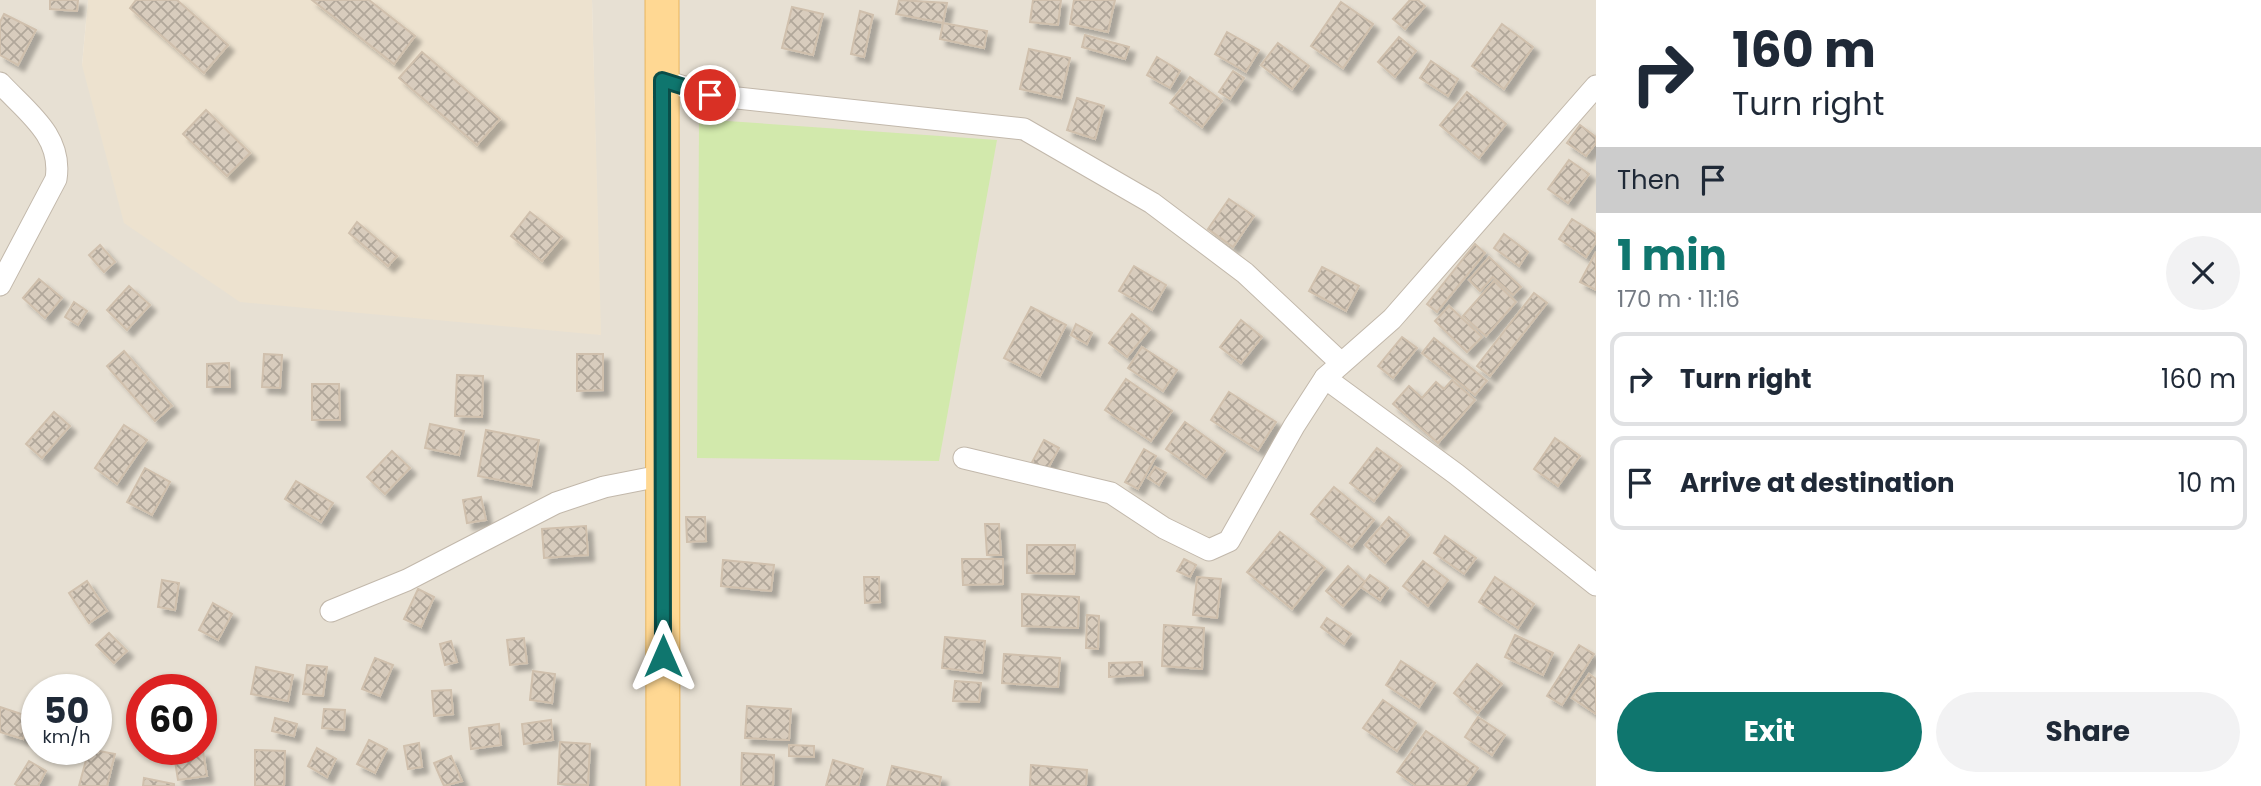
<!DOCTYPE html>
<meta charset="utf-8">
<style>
body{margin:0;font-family:Poppins,sans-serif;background:#f2f2f3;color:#1f2937;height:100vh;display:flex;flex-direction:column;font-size:26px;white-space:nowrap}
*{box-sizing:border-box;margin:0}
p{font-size:23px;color:#747a83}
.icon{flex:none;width:38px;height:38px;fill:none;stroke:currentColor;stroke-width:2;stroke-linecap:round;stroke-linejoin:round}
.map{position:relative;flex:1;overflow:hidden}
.sheet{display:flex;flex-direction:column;background:#fff;width:665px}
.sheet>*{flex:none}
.hud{background:#fff;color:#1f2937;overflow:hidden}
.speed{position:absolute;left:21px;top:674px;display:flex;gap:14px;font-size:35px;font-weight:700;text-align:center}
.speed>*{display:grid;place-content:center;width:91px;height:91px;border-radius:50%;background:#fff;box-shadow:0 2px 5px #0004;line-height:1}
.speed small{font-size:18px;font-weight:400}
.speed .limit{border:10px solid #d22;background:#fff;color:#111}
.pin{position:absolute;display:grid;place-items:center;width:60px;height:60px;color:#fff;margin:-30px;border:4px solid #fff;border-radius:50%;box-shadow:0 2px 7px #0007}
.me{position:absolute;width:77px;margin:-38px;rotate:0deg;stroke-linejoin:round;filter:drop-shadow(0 0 5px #0008)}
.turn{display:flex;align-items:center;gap:24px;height:147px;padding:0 21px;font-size:32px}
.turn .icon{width:91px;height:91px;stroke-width:2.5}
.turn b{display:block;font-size:49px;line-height:60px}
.then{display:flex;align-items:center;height:66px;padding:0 21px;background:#0003;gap:14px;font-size:26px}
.round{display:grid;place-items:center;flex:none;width:74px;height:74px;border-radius:37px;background:#f2f2f3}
.head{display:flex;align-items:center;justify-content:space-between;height:119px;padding:0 21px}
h1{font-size:42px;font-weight:700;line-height:52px;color:#0f766e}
.button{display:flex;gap:14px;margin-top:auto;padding:14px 21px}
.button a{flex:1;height:80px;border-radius:42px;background:#0f766e;color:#fff;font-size:28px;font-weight:700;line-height:80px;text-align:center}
.button a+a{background:#f2f2f3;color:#1f2937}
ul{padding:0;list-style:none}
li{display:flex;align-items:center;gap:21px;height:94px;margin:0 14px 10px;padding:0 7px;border:4px solid #e0e1e3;border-radius:14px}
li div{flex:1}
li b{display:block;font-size:26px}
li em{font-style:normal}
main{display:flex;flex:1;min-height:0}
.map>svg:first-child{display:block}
.residential{fill:#e7e0d3;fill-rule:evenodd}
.education{fill:#ede2cf}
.pitch{fill:#d2e9ac}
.building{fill:url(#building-cross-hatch);stroke:#d0c0ad;stroke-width:2;filter:url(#shadow)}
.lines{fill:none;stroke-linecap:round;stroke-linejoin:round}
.street-casing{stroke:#c2b8ab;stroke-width:23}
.primary-casing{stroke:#e8b55f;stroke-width:35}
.street{stroke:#fff;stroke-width:21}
.primary{stroke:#ffd893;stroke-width:33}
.route-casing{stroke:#0a4d48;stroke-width:18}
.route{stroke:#0f766e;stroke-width:12}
</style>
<main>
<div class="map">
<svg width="1596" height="786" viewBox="0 0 1596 786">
<defs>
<pattern id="building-cross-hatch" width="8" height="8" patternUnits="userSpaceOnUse" patternTransform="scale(1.75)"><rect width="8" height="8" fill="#d8ccbd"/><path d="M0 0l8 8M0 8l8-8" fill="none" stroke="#b1a79a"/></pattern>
<filter id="shadow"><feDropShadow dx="6" dy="6" stdDeviation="2" flood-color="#0004"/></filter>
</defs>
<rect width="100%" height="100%" fill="#f3eee5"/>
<!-- residential -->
<path class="residential" d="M0 0H88L82 65 600 335 592 0H1596V786H0ZM37 690H96V749H37ZM142 690H201V749H142Z"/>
<!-- education -->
<polygon class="education" points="88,0 592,0 601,335 240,302 124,223 82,65"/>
<!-- pitch -->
<polygon class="pitch" points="699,119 997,140 939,461 697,458"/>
<!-- building -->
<g class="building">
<polygon points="50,0 78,0 77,11 50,9"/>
<polygon points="136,0 177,0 228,45 204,73 130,8"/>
<polygon points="312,0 369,0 415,36 394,64"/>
<polygon points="899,0 947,3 943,23 896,14"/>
<polygon points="1033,0 1061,0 1058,25 1030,22"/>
<polygon points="1074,0 1115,0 1108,32 1070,24"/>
<polygon points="1410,0 1418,0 1425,6 1405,29 1393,19"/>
<polygon points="1341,2 1373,24 1343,68 1311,46"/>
<polygon points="792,7 823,14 813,55 782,48"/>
<polygon points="860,11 873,15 864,57 851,54"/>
<polygon points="4,14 36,30 18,65 0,55 0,22"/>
<polygon points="943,23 987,31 984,48 940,39"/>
<polygon points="1502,24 1533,47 1504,89 1472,66"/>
<polygon points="1227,32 1259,50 1246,72 1215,54"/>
<polygon points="1085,35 1129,47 1125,59 1082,47"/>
<polygon points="1399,37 1416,51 1395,77 1378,62"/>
<polygon points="1278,43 1309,66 1292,89 1261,65"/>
<polygon points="1029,49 1070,58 1061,98 1020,89"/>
<polygon points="422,52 500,119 477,145 399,78"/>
<polygon points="1157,57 1180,71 1170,88 1147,75"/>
<polygon points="1431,61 1458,79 1448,96 1420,78"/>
<polygon points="1233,71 1244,78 1230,99 1219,92"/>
<polygon points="1190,77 1222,101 1202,127 1170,103"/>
<polygon points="1467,92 1506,124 1479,158 1440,125"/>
<polygon points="1077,98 1104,106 1095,139 1067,130"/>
<polygon points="206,110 250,153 227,176 183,134"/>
<polygon points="1580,125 1596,137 1596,143 1586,156 1567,143"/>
<polygon points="1569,160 1589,174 1568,203 1548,189"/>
<polygon points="1229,199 1254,216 1233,247 1208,229"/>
<polygon points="530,212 562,237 542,261 511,236"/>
<polygon points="1572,219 1596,234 1596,242 1586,257 1559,239"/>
<polygon points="357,222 397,256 388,266 349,233"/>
<polygon points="1504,234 1528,252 1519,266 1494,248"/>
<polygon points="1475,244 1485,253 1437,312 1427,304"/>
<polygon points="100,245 115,262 104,272 89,255"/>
<polygon points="1596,252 1596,290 1580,282"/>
<polygon points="1489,257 1521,287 1513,295 1493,277 1480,291 1469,280"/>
<polygon points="1134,266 1166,285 1152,310 1119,291"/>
<polygon points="1322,267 1359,286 1346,311 1309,291"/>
<polygon points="39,279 62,298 45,318 23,298"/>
<polygon points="1494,281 1516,302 1486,336 1463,316"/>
<polygon points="129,286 150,305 127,330 107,310"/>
<polygon points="1534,293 1547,303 1490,376 1477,366"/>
<polygon points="74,302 87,311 78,325 65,317"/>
<polygon points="1449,306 1482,337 1467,352 1435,321"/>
<polygon points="1031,307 1066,325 1040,376 1004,358"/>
<polygon points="1132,314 1150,329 1127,357 1109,343"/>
<polygon points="1241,320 1262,337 1241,363 1220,347"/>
<polygon points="1076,324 1092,333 1087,344 1071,335"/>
<polygon points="1402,337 1417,348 1393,378 1378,366"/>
<polygon points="1434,338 1487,381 1475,395 1422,353"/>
<polygon points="1142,347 1177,370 1163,391 1128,368"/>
<polygon points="124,351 172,406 155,421 107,366"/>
<polygon points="264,354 282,355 280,388 262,387"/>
<polygon points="577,354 603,354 603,390 577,391"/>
<polygon points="229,363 230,387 207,387 207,364"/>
<polygon points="457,375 483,376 482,417 455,416"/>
<polygon points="1126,379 1172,411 1151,441 1105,410"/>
<polygon points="1452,380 1475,400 1438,443 1393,404 1409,386 1422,398 1436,382 1444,389"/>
<polygon points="312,384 339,384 340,420 312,420"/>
<polygon points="1229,392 1276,422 1258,450 1211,420"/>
<polygon points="54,412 70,426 42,458 26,444"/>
<polygon points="1185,422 1225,451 1206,477 1166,449"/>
<polygon points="430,424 464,431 459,455 425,448"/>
<polygon points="124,425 147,440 117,484 95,468"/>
<polygon points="486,430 539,440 531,486 478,476"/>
<polygon points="1555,438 1580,456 1558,486 1534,469"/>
<polygon points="1044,440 1059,448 1046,472 1031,464"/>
<polygon points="1377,448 1401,466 1374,501 1350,483"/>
<polygon points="1144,449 1156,456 1138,489 1125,482"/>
<polygon points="392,451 410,468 385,494 367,477"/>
<polygon points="1155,467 1166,473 1159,485 1148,478"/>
<polygon points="145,468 170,482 152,515 127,502"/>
<polygon points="296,481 333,503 321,522 285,499"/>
<polygon points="1334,487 1374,520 1352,547 1311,514"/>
<polygon points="481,497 486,520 467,523 463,500"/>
<polygon points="686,517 705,517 706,541 687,542"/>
<polygon points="1389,517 1409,535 1385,563 1365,545"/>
<polygon points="985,524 999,524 1001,555 987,555"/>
<polygon points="586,526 588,555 544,558 542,529"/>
<polygon points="1280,532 1325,568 1292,609 1247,572"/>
<polygon points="1445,536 1476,558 1464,574 1434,553"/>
<polygon points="1027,545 1075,545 1074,574 1027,573"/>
<polygon points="962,559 1003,559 1003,584 963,585"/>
<polygon points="1184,559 1196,565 1190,577 1177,571"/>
<polygon points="723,560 774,565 771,591 721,586"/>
<polygon points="1423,561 1448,580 1428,606 1403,586"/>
<polygon points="1348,566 1365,582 1343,606 1326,591"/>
<polygon points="1370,575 1388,588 1380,600 1361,587"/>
<polygon points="864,577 879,577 880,602 865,603"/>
<polygon points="1197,577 1221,579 1217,618 1193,615"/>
<polygon points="1495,577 1534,604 1518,628 1479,602"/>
<polygon points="162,580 179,583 175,610 158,607"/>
<polygon points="87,581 107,611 89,623 69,593"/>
<polygon points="418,589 434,597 421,627 404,619"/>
<polygon points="1022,594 1079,597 1078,628 1022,626"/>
<polygon points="213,603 232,614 218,640 199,630"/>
<polygon points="1087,615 1099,616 1098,649 1086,648"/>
<polygon points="1327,618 1351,634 1344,644 1321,627"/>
<polygon points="1164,625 1204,628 1202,669 1162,666"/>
<polygon points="109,633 127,651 114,663 96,645"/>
<polygon points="1515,635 1553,653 1543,675 1505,657"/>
<polygon points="945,637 985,641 982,673 942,668"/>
<polygon points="524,638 527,663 510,665 507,640"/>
<polygon points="451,641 457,662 445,665 440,644"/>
<polygon points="1579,645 1594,654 1562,705 1547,696"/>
<polygon points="1004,654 1060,658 1058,687 1002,683"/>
<polygon points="375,658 393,665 380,696 362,689"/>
<polygon points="1401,661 1435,683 1419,707 1386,685"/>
<polygon points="1142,662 1143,675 1109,677 1109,663"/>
<polygon points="1477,664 1502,684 1478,713 1454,693"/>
<polygon points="307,665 327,667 323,696 303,694"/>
<polygon points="256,667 293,675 288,701 251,694"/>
<polygon points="533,671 555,674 552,703 530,700"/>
<polygon points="1589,674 1596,679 1596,714 1572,698"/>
<polygon points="955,681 981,683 979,702 953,701"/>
<polygon points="451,690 453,714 434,716 432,691"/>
<polygon points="1383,700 1416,723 1397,751 1363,728"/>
<polygon points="747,706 791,709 789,740 745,738"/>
<polygon points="0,707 30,717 23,739 0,732"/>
<polygon points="324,709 345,710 344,730 322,728"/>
<polygon points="1478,717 1505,735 1492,755 1465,737"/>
<polygon points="275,718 297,724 294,736 272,731"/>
<polygon points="551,720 553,740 524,744 522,724"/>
<polygon points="499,724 501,745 471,749 469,728"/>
<polygon points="1426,731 1478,768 1465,786 1416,786 1397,772"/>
<polygon points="369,740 387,749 375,773 357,764"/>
<polygon points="560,742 590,744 588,785 558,784"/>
<polygon points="419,743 422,767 408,769 404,746"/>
<polygon points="789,745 814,746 814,757 789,756"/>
<polygon points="317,748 336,759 327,777 308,766"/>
<polygon points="89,749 115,754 107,786 79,786"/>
<polygon points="255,750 285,751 284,786 255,786"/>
<polygon points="203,751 207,776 178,780 174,755"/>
<polygon points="742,753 774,755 773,786 741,786"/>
<polygon points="451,756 462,781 444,786 434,763"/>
<polygon points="833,760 863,769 858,786 826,786"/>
<polygon points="29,761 46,771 38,786 18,786 15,784"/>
<polygon points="1031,765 1087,770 1086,786 1030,786"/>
<polygon points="892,766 941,777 939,786 887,786"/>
<polygon points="144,778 174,784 174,786 143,786"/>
</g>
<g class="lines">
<defs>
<g id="street">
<polyline points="662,80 710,95 1024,129 1152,203 1245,273 1340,362"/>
<path d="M0 83C27 112 63 136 56 179L0 285"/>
<polyline points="1325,378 1456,474 1596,585"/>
<polyline points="964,458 1111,493 1164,528 1209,550 1229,541 1294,426 1325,378 1392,319 1596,86"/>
<polyline points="331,611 407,580 556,503 604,487 665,475"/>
</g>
<polyline id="primary" points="662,0 663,786"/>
</defs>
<!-- street casing -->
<use href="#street" class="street-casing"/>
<!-- primary casing -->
<use href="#primary" class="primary-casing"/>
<!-- street -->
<use href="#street" class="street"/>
<!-- primary -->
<use href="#primary" class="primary"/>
</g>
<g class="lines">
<defs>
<polyline id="route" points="663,656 662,80 710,95"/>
</defs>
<!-- route casing -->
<use href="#route" class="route-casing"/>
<!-- route -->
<use href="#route" class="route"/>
</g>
</svg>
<div class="speed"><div>50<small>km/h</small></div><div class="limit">60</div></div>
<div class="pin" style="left:710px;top:95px;background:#d93025"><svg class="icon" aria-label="arrive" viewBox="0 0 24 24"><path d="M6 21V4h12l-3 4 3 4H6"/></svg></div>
<svg class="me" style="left:663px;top:656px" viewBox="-20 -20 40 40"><path d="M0-17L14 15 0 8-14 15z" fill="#0f766e" stroke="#fff" stroke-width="4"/></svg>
</div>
<section class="sheet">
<div class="hud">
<div class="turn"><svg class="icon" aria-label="right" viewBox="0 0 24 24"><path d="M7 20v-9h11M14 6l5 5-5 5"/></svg><div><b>160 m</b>Turn right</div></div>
<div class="then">Then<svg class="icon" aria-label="arrive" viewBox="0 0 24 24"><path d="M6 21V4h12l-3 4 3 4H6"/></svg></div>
</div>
<div class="head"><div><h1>1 min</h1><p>170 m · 11:16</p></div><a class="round"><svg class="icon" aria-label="close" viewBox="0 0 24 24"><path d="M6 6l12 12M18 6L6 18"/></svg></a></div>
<ul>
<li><svg class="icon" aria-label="right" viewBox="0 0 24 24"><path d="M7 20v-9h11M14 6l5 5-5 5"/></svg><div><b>Turn right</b></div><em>160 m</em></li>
<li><svg class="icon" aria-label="arrive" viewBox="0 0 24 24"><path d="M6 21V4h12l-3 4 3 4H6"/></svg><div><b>Arrive at destination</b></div><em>10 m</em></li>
</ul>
<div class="button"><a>Exit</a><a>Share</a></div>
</section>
</main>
